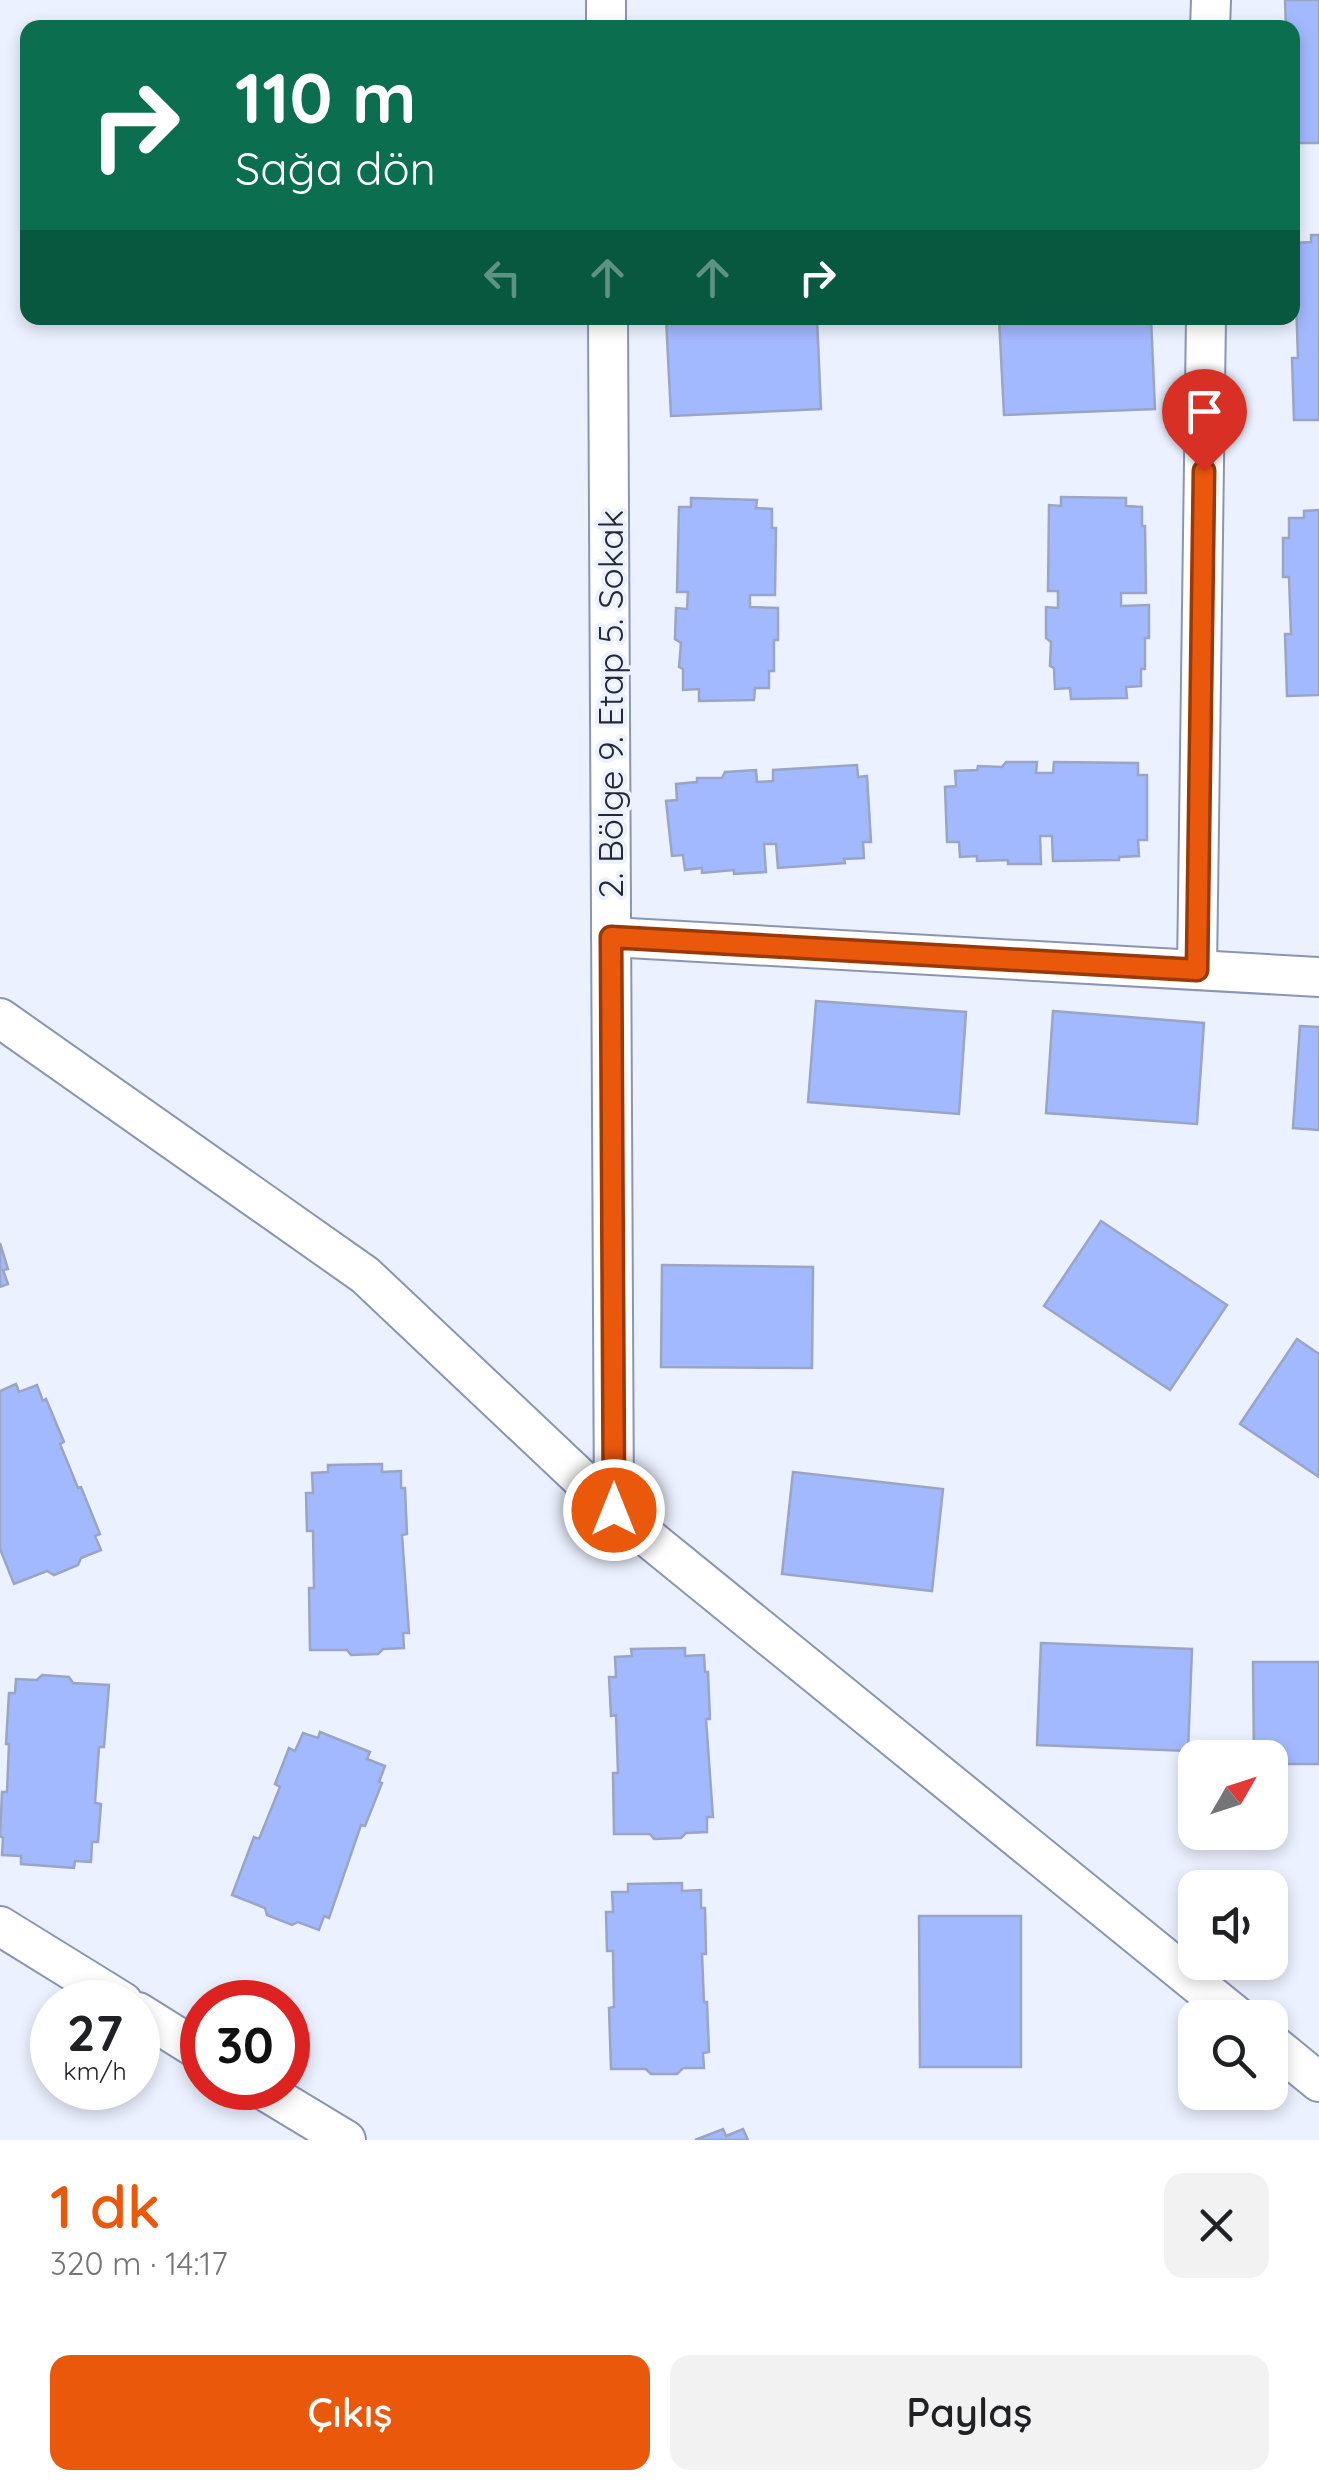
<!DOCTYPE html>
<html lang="tr">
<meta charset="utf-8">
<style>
body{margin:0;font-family:Quicksand,sans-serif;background:#f2f2f2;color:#202124;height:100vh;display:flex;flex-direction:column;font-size:38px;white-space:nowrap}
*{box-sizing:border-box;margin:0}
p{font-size:32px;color:#757577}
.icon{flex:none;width:55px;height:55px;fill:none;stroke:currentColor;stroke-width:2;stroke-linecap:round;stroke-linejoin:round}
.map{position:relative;height:2140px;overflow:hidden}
.drawer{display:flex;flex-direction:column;background:#fff;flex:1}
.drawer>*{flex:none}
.top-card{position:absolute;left:20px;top:20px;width:1280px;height:305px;border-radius:20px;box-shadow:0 5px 15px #0003;background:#0b6e4f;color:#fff;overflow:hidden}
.needle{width:65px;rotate:51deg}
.controls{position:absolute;left:1178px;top:1740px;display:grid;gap:20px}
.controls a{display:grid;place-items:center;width:110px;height:110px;border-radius:20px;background:#fff;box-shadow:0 5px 15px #0003;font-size:50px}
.speed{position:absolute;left:30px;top:1980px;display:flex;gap:20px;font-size:50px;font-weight:700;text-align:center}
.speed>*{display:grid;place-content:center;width:130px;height:130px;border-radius:50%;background:#fff;box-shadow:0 5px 15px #0003;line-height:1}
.speed small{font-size:25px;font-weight:400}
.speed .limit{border:15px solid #d22;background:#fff;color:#111}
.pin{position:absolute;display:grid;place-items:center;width:85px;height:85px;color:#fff;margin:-102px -42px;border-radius:50% 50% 50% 0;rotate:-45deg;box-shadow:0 0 10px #0007}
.pin .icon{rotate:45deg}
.me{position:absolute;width:110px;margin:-55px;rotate:0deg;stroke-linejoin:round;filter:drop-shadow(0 0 8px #0008)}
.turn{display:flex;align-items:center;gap:35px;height:210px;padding:0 50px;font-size:45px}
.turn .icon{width:130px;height:130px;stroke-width:2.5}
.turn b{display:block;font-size:70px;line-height:85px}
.lanes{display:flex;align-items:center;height:95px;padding:0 50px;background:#0003;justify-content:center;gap:50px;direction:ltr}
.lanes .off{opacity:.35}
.round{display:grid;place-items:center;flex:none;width:105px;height:105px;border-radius:20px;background:#f2f2f2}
.head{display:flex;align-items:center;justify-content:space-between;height:170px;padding:0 50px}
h1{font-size:60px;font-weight:600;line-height:75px;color:#ea580c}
.button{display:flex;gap:20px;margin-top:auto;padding:20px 50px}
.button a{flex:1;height:115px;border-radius:20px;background:#ea580c;color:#fff;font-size:40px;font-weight:600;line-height:115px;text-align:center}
.button a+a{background:#f2f2f2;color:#202124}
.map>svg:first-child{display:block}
.building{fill:#a3b9ff;stroke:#9aa5c6;stroke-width:2.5}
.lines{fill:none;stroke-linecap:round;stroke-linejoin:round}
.minor-casing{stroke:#8a95b4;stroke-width:42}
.minor{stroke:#fff;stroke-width:38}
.route-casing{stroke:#983908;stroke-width:25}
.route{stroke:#ea580c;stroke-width:18}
.labels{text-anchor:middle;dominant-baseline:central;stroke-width:8;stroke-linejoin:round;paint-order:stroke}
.street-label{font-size:35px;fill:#242835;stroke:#ecf1ff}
</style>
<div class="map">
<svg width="1319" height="2140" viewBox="0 0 1319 2140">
<rect width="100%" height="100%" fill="#ecf1ff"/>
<!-- building -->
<g class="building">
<polygon points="1285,0 1319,0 1319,143 1292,143 1292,28 1286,28"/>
<polygon points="1311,235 1319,235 1319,420 1294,420 1292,358 1298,358 1296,301 1292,301 1292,263 1296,263 1295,243 1311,242"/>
<polygon points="666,318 817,318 821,409 671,416"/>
<polygon points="999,318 1151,318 1155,409 1004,415"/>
<polygon points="1061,497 1126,498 1126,506 1142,507 1142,526 1145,526 1146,593 1121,593 1121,606 1149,605 1149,638 1145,638 1145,669 1141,669 1141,686 1126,687 1127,698 1071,699 1070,688 1055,689 1054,668 1050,666 1051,642 1046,638 1046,607 1058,608 1058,591 1048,591 1049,505 1061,506"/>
<polygon points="691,498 757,500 756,508 772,509 772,528 776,528 775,595 750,595 750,607 778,608 778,640 774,640 774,671 769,671 769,688 755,688 754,700 699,701 699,689 683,690 683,669 679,667 681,643 675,639 676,608 687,609 688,592 677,592 679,507 691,507"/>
<polygon points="1319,510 1319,695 1287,696 1285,634 1291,634 1289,577 1283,577 1283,538 1289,538 1289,518 1304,518 1304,511"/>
<polygon points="1006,762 1037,762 1036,773 1053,773 1054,762 1138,763 1138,775 1147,775 1147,840 1138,840 1139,856 1119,857 1119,860 1053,861 1052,836 1040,836 1041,864 1008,864 1008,860 977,861 977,856 960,857 959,842 947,842 945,787 956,786 955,771 977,770 978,766 1002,767"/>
<polygon points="857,765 858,777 867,776 871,842 863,842 864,858 844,859 845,863 778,868 776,844 764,844 766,872 734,874 734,870 702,873 702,868 685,870 683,855 672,856 666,801 677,800 676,784 697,782 697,778 722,778 725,772 756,770 757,782 773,781 773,770"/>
<polygon points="816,1001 966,1012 959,1114 808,1102"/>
<polygon points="1053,1011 1204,1023 1197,1124 1046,1113"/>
<polygon points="1300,1026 1319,1027 1319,1130 1293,1128"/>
<polygon points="1101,1221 1227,1305 1170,1390 1044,1306"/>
<polygon points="0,1243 8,1269 3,1270 8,1284 0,1287"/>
<polygon points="662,1265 813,1267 812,1368 661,1367"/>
<polygon points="1297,1339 1319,1354 1319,1477 1240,1424"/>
<polygon points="16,1384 19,1392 37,1385 43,1401 46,1399 64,1442 60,1444 78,1488 81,1487 100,1534 95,1536 101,1550 81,1558 78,1565 54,1575 47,1571 14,1584 0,1549 0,1391"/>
<polygon points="382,1464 382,1472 401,1471 401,1488 405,1488 407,1534 402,1535 409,1633 403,1633 404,1648 383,1649 378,1654 351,1655 347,1650 310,1650 309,1588 314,1588 313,1531 307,1531 306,1493 313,1493 312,1473 328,1472 328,1465"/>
<polygon points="793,1472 943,1489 932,1591 782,1574"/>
<polygon points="1041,1643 1192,1649 1188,1751 1037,1745"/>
<polygon points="685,1648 685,1656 704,1655 705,1672 708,1672 710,1719 706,1719 713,1817 707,1817 707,1832 686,1833 681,1838 654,1839 650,1834 614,1834 613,1773 618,1773 616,1715 611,1716 609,1677 616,1677 615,1657 632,1656 631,1649"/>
<polygon points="1253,1662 1319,1662 1319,1764 1270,1764 1270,1758 1254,1758"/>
<polygon points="42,1675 69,1677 73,1683 109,1685 104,1747 99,1747 95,1803 101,1804 98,1842 92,1842 91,1862 75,1861 74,1868 21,1864 21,1856 2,1855 3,1838 0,1836 2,1792 7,1792 9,1744 6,1744 9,1693 15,1693 16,1679 37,1680"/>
<polygon points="320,1732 370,1752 367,1759 385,1766 379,1782 382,1783 365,1826 361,1825 329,1918 324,1916 319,1930 298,1922 292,1925 267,1915 265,1908 232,1895 254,1837 259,1839 280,1787 275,1784 289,1748 295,1751 303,1733 318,1738"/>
<polygon points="682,1883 682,1891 701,1890 701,1908 705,1908 706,1954 702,1954 704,2002 707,2002 709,2052 703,2053 704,2068 683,2068 677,2074 651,2074 646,2069 611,2069 609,2008 614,2007 613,1951 607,1951 606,1912 613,1912 612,1892 628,1892 628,1884"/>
<polygon points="919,1916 1021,1916 1021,2067 920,2067"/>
<polygon points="723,2129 726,2136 743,2129 748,2140 695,2140"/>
</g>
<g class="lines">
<defs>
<g id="minor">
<polyline points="606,0 606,28"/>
<polyline points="1210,28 1211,0"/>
<polyline points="608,318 614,1510"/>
<polyline points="611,937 1319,977"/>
<polyline points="1197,970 1206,318"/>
<polyline points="0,1018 365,1275 614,1510 1239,2018"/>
<polyline points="0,1926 123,2002"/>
<polyline points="138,2012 202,2052"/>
<polyline points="1270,2042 1319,2082"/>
<polyline points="260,2088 346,2140"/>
</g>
</defs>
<!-- minor casing -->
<use href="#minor" class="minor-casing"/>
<!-- minor -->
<use href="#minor" class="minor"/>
</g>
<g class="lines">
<defs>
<polyline id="route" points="614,1510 611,937 1197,970 1204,471"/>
</defs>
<!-- route casing -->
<use href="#route" class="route-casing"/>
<!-- route -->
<use href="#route" class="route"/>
</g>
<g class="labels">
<!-- street labels -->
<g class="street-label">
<text transform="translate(610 704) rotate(-90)">2. Bölge 9. Etap 5. Sokak</text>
</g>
</g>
</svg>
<div class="controls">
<a><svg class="needle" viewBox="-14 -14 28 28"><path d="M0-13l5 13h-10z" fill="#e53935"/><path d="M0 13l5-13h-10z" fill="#757577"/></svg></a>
<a><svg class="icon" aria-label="sound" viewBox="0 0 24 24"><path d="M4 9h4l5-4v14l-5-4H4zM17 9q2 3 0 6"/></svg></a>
<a><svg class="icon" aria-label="search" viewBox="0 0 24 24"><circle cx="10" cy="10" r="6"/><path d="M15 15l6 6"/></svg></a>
</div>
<div class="speed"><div>27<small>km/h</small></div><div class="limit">30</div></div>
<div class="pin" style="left:1204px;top:471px;background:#d93025"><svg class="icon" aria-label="arrive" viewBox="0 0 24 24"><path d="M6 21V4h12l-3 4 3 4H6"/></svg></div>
<svg class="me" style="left:614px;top:1510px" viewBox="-20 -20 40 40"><circle r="17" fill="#ea580c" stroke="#fff" stroke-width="3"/><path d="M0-11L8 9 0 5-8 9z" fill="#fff"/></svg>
<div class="top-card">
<div class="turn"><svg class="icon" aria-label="right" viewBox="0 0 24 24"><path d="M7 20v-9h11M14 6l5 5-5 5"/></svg><div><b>110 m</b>Sağa dön</div></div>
<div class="lanes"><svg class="icon off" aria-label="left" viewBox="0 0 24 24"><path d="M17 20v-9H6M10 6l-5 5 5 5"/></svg><svg class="icon off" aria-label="ahead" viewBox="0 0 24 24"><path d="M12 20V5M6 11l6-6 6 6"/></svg><svg class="icon off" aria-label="ahead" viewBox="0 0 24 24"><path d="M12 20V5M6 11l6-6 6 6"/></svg><svg class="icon" aria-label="right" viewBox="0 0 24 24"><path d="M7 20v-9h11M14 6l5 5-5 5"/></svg></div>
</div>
</div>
<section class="drawer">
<div class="head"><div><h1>1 dk</h1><p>320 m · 14:17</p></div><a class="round"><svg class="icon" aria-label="close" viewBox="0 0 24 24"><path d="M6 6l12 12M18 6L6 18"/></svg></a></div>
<div class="button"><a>Çıkış</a><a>Paylaş</a></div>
</section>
